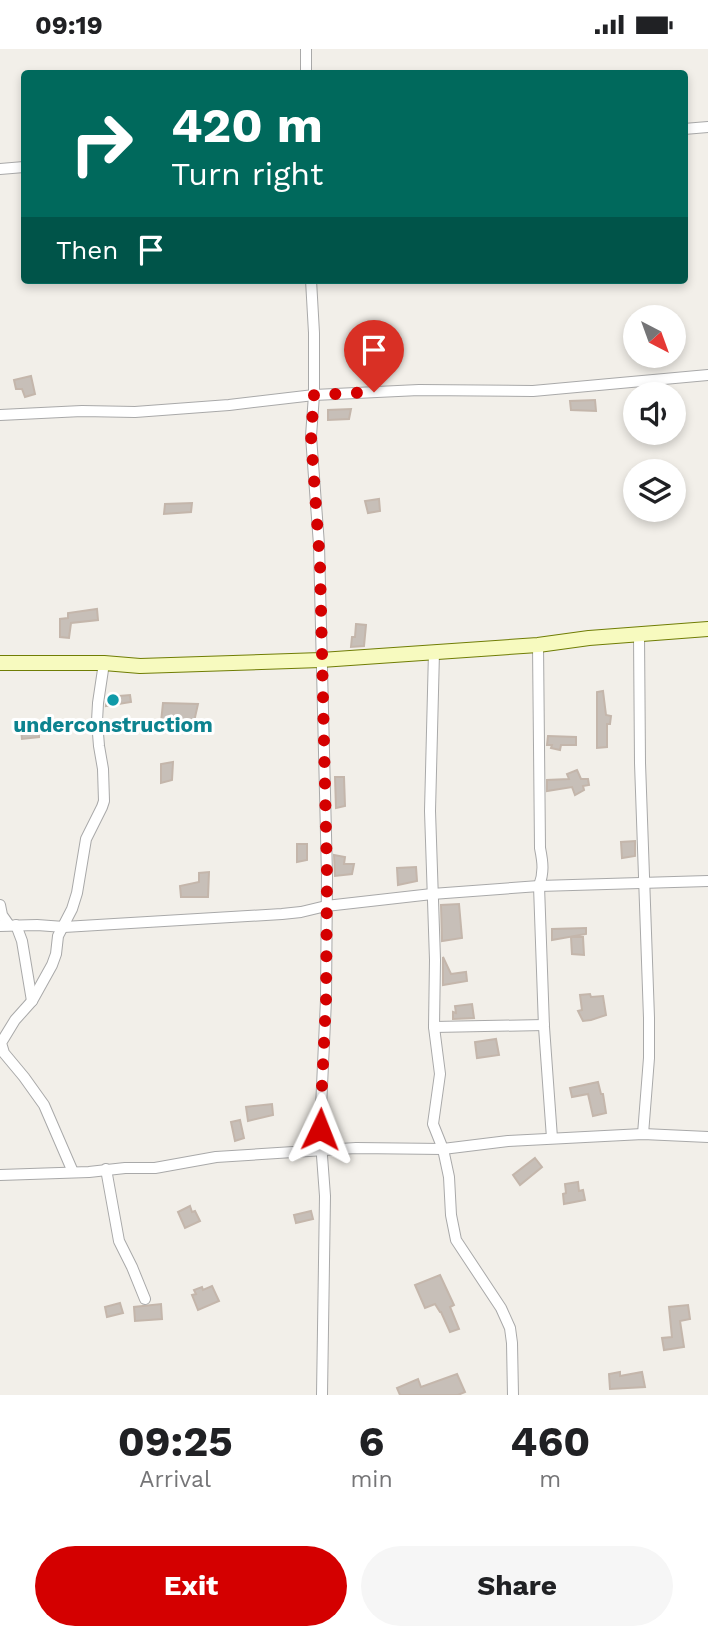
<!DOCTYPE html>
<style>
body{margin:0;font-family:"Work Sans",sans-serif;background:#f6f6f6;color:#202124;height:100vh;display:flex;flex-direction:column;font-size:26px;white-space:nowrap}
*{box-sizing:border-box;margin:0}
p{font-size:23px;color:#757577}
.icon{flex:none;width:38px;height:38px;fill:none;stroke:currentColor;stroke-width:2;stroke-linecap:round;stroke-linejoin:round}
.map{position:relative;height:1346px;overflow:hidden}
.drawer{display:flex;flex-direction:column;background:#fff;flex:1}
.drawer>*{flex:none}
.guide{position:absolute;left:21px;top:21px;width:667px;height:214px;border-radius:7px;box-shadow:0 4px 10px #0003;background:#00695c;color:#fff;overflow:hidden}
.needle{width:46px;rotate:139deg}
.buttons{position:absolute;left:623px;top:256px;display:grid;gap:14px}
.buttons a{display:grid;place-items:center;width:63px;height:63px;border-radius:50%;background:#fff;box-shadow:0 4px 10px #0003;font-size:35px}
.pin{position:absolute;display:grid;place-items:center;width:60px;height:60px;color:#fff;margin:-72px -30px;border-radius:50% 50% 50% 0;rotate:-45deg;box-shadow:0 0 7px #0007}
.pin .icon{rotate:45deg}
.me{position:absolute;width:77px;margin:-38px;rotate:2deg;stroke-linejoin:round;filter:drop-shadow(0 0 5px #0008)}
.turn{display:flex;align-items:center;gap:24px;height:147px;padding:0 35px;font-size:32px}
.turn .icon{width:91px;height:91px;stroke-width:2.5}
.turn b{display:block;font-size:49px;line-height:60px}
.then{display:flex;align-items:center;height:66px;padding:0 35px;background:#0003;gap:14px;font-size:26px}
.eta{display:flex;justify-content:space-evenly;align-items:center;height:119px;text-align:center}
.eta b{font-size:42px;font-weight:700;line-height:49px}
.primary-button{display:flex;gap:14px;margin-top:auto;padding:14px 35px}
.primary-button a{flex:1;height:80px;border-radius:42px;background:#d40000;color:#fff;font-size:28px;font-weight:700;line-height:80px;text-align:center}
.primary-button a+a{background:#f6f6f6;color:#202124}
.status{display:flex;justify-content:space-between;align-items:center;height:49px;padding:0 35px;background:#fff;direction:ltr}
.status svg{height:19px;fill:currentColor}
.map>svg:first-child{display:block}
.building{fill:#c7bfb8;stroke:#c4b6ab;stroke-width:2}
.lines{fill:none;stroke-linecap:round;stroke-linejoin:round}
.street-casing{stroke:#a9a9a9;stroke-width:12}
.secondary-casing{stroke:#707d05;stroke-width:16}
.street{stroke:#fff;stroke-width:10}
.secondary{stroke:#f7fabf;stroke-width:14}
.route{stroke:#d40000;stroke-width:12;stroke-dasharray:0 21.6}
.culture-dot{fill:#0f9aa8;stroke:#fff;stroke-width:2.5}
.labels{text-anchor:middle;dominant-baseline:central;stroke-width:6;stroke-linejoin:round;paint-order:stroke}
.culture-label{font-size:21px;font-weight:bold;fill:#0d838f;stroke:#fff}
</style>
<div class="status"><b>09:19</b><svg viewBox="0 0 49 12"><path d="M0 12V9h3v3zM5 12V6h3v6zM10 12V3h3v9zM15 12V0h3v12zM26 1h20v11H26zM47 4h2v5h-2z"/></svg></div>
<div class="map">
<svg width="708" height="1346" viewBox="0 0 708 1346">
<rect width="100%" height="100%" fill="#f2efe9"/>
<!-- building -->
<g class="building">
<polygon points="31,327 35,345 25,348 22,340 16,340 14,331"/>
<polygon points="595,351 596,362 571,361 570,352"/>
<polygon points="351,360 349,370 328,371 328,361"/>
<polygon points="379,450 380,462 368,464 365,452"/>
<polygon points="192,454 191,463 164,465 165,455"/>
<polygon points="97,560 98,571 71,574 69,589 60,588 60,570 68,569 68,564"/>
<polygon points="356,575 366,576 364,597 351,598 352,588 355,588"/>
<polygon points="603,642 606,666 611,667 610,675 607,675 607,698 597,699 597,643"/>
<polygon points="130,646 131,653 106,657 107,648"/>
<polygon points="163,654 198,655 193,677 187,676 187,684 172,684 173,673 161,673"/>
<polygon points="39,677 39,688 22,690 21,680"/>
<polygon points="548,687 576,688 576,696 561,696 560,701 551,699 552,696 547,696"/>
<polygon points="173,713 172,731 161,734 161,715"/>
<polygon points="577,721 581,730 588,730 589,736 583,737 584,741 575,746 572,738 547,742 547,731 569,730 567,725"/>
<polygon points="335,728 344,728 345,757 336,759"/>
<polygon points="635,792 635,807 622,809 621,793"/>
<polygon points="297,795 307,795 307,811 297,813"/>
<polygon points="334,806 345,808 344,815 354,815 352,825 335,827"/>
<polygon points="416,818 417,832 398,836 397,819"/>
<polygon points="209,823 208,848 181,848 180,837 199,833 199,824"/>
<polygon points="459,855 462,889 442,892 441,856"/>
<polygon points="586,879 586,885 552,891 552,880"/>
<polygon points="571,888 583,888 584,906 572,905"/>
<polygon points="443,908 451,925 466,923 467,932 443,936"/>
<polygon points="590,945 591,948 603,947 606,966 591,971 583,972 578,962 582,961 580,946"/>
<polygon points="472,955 474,969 453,970 453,963 456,964 455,957"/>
<polygon points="496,990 499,1006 477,1009 475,993"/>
<polygon points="598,1033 601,1045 603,1045 606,1064 593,1067 588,1045 572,1048 570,1039"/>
<polygon points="272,1055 273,1066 248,1072 246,1058"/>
<polygon points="240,1071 244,1089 235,1092 231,1073"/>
<polygon points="535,1109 542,1118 520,1136 513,1126"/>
<polygon points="578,1133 579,1142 583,1141 585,1151 564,1155 563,1145 566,1144 565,1135"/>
<polygon points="190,1157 192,1163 195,1162 200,1172 185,1179 178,1163"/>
<polygon points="311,1162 313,1170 296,1174 294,1166"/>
<polygon points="440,1226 454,1256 450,1258 459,1280 450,1283 441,1263 440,1263 435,1255 425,1259 415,1236"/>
<polygon points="212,1237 219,1252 198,1261 192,1246 196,1245 194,1241 202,1238 203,1241"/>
<polygon points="120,1254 123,1264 107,1268 105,1258"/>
<polygon points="161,1255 162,1270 135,1272 134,1258"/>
<polygon points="688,1256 690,1270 680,1272 684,1298 664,1301 662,1289 672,1288 669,1258"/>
<polygon points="620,1323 620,1327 642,1323 645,1338 610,1340 609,1325"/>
<polygon points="457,1325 465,1343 458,1346 400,1346 397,1339 418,1330 421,1338"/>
</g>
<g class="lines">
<defs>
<g id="street">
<polyline points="306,24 306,0"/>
<polyline points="684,80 708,78"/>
<polyline points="0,120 24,118"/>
<polyline points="311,231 314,284 314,346 311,387 319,496 327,827 326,951 320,1080 325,1147 322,1346"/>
<polyline points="0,366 82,362 135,363 229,356 314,346 419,341 533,342 708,326"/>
<polyline points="639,586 640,714 649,969 649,1009 643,1085"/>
<path d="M538 596 540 799C543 814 544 823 539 837L544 978 552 1089"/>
<polyline points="434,603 430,762 435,911 434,978 440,1025 433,1075 443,1100 449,1128 451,1166 456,1191 501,1259 510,1279 512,1294 513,1346"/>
<polyline points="0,856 2,866 9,876"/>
<polyline points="16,876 22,892 32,952"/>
<polyline points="0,877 37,876 64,878 282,865 301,863 326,857 432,845 539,837 708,832"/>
<polyline points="434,978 544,976"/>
<polyline points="106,1120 119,1192 132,1218 145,1250"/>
<polyline points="73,1123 44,1056 24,1028 4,1004 1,994 15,971 32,952 52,916 56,905 58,887 72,860 77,844 86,790 102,758 104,752 103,720 99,697 97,672 98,654 104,614"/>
<polyline points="0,1126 89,1123 125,1119 155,1119 216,1108 356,1099 443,1100 508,1092 643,1085 708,1088"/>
</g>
<polyline id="secondary" points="0,614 104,614 140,617 321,611 538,596 589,589 708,580"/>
</defs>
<!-- street casing -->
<use href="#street" class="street-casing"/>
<!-- secondary casing -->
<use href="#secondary" class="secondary-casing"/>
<!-- street -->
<use href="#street" class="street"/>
<!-- secondary -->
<use href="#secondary" class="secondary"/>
</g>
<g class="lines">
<!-- route -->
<polyline class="route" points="320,1080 326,951 327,827 320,515 311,387 314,346 374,343"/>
</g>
<!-- markers -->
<circle class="culture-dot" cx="113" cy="651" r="7"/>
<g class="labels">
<!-- culture labels -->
<g class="culture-label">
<text x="113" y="675">underconstructiom</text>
</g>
</g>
</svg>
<div class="buttons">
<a><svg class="needle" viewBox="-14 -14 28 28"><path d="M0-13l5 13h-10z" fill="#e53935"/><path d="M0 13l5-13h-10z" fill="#757577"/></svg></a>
<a><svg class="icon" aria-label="sound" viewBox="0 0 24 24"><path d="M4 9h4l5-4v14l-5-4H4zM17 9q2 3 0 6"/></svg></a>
<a><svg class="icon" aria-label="layers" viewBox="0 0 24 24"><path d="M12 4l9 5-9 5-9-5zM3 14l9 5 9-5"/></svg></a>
</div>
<div class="pin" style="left:374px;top:343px;background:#d93025"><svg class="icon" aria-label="arrive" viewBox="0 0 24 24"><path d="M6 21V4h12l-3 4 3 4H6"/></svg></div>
<svg class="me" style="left:320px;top:1080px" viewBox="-20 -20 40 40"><path d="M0-17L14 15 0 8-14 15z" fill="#d40000" stroke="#fff" stroke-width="4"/></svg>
<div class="guide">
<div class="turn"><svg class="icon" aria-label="right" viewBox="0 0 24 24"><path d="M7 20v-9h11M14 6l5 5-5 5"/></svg><div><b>420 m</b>Turn right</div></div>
<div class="then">Then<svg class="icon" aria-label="arrive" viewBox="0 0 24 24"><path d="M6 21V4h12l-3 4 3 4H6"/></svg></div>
</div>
</div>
<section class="drawer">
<div class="eta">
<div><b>09:25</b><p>Arrival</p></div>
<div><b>6</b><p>min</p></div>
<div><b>460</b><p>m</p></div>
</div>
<div class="primary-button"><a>Exit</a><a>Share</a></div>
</section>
